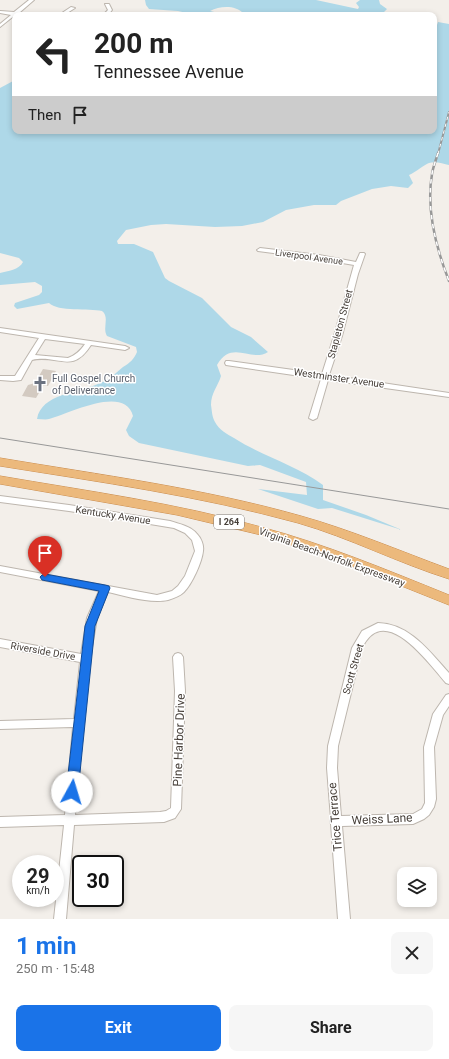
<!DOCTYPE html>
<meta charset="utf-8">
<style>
body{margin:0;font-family:Roboto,sans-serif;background:#f6f6f6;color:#222;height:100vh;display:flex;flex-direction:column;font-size:15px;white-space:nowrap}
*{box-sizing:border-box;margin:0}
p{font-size:13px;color:#767676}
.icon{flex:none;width:22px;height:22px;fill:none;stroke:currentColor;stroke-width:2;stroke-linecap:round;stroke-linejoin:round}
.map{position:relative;height:919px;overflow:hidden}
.panel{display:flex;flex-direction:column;background:#fff;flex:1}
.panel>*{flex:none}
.guide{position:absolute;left:12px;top:12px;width:425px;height:122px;border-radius:8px;box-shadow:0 2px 6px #0003;background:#fff;color:#222;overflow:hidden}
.fabs{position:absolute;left:397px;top:867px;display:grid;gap:8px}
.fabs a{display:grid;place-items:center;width:40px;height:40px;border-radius:8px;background:#fff;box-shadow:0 2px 6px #0003;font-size:20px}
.speed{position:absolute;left:12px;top:855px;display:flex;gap:8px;font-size:20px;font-weight:700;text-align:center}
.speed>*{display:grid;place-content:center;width:52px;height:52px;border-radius:50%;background:#fff;box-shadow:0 2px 6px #0003;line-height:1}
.speed small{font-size:10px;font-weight:400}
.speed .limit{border:2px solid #111;border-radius:6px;background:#fff;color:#111}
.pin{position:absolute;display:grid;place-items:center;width:34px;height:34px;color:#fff;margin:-41px -17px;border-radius:50% 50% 50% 0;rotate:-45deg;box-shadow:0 0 4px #0007}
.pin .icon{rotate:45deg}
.me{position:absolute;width:44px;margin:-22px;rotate:6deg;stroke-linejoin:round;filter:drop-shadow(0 0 3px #0008)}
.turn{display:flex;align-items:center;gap:14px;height:84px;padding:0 16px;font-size:18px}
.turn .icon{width:52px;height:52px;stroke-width:2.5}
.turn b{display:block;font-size:28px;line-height:34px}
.then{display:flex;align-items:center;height:38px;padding:0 16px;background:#0003;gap:8px;font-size:15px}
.round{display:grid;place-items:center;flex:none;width:42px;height:42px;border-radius:8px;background:#f6f6f6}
.overview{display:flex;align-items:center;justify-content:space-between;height:68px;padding:0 16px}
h1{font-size:24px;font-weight:700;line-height:30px;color:#1a73e8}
.action{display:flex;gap:8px;margin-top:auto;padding:8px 16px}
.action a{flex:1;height:46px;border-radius:8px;background:#1a73e8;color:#fff;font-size:16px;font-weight:700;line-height:46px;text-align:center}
.action a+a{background:#f6f6f6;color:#222}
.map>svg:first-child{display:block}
.water{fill:#aed8e8}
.building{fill:#d3cac1}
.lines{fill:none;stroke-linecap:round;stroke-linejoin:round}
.minor-casing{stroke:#bdb6ae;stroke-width:2}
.highway-casing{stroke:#ca8c4d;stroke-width:1}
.minor{fill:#fff;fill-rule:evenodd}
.highway{fill:#ecb97c;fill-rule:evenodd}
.tram{stroke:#989898;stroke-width:1}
.rail-far1-casing{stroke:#989898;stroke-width:2}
.rail-casing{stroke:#989898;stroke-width:2.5}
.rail-far1{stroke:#fff;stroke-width:1;stroke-dasharray:3.5;stroke-linecap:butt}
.rail{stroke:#fff;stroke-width:1.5;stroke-dasharray:4.5;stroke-linecap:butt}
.route{fill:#1a73e8;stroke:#114b97}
.labels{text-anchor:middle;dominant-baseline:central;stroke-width:3;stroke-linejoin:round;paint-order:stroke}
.far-street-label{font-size:9px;fill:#463f39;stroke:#fff}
.shield{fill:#fff;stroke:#7e7974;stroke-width:1}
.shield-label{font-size:9px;font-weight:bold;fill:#463f39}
.street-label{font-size:10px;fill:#463f39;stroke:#fff}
.worship-label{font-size:10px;fill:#5b616d;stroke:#fff;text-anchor:start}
.near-street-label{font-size:12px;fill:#463f39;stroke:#fff}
</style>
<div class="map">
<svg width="449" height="919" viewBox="0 0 449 919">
<rect width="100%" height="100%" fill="#f3efea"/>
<!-- water -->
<g class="water">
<path d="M145 0H316L358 9 359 7 356 3 360 0H379L380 4 387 9 381 15H243V13C235 5 220 6 210 11L227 15H195L178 11 149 9 146 5Z"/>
<path d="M438 22 449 24V165C443 164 436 161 429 163 425 164 416 172 409 175L413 183 408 188 391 186 372 189 341 201 336 205H314L286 210 263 222 242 226 215 227 166 224 151 225 126 230 117 241 118 244H134L153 252 165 278 169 281 202 298 231 327 251 337 268 352C251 363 232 339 217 365L221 376C218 386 211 393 211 405 212 411 212 417 215 422 219 430 227 434 234 438 262 456 296 465 323 485V500L366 515 402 530 332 508 318 509 258 489 307 495 306 482 260 465 248 466 139 443 129 436 126 430 133 416C125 384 68 414 49 419 46 420 41 419 37 419 41 394 79 392 98 384 108 380 115 374 123 367 130 363 134 359 137 352L136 347 107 336C102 328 110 317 102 311 89 308 58 312 49 303L17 309 14 306 15 303 39 295 42 292V286L35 282 0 285V273C8 271 19 270 23 262L19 258 0 253V88L15 80V131H434V25H437Z"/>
</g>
<!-- building -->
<polygon class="building" points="43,369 56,371 48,386 43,386 36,398 22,396 28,385 35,383"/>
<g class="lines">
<defs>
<g id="minor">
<polygon points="29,0 34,0 19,13 28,15 15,15 0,27 0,24 11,15 0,13 0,11 14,12"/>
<polygon points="105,4 109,4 112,10 108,15 103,15 108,10"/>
<polygon points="71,7 75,8 64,15 59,15"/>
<polygon points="260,248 319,255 356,262 360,253 364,253 365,254 358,274 342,336 329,375 449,393 449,397 328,380 317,418 313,420 309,418 321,379 226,365 225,363 226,361 229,361 322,374 334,336 354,265 319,259 258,251 257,250"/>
<path d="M0 328 125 346 129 348 125 350 91 345C72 375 58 354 32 360L21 380 13 381 0 380V376H15L39 338 0 332ZM45 339 85 344C80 351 76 355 68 358L35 355Z"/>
<path d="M0 496 69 505 170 521C179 524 191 526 197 534 201 538 204 545 203 551 202 562 192 584 184 592 180 596 174 598 168 600 151 604 125 596 108 592L97 618 90 659 75 815 160 812 166 811 171 808 175 691 173 657 175 654 178 653 181 654 183 657 185 691 181 809 175 818 164 822 74 825 66 919H54L64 825 0 827V817L65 815 73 727 0 729V721L74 719 80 662 0 647V639L81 654 87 618 99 591 0 572V566L157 595 172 591 178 586 185 576 195 551 192 540 185 533 174 528 156 525 69 511 0 502Z"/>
<path d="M378 623C410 624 429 651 449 673V684L446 683C428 662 384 601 362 648L338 746 337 768 341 816 413 814 422 809 425 803 424 747 433 714 446 695 449 694V706L443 715 434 747 436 799 434 807 429 815 424 819 413 824 342 826 350 919H338L331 824 330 821 331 819 327 768 328 746 352 648 362 631Z"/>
</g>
<g id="highway">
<path d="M0 458C101 475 202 488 301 516 351 530 400 551 449 569V579C398 563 350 538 298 523 200 496 100 482 0 466Z"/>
<path d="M0 476C87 491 176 503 261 527 325 544 387 570 449 595V605L339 561 261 535 177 515 0 484Z"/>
</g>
</defs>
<!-- minor casing -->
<use href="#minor" class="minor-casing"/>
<!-- highway casing -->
<use href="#highway" class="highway-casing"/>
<!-- minor -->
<use href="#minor" class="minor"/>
<!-- highway -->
<use href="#highway" class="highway"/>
<!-- tram -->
<polyline class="tram" points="0,438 449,509"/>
<defs>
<polyline id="rail-far1" points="438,154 449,112"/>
<path id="rail" d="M438 153C436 160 433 167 432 174 426 209 436 248 449 281"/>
</defs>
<!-- rail-far1 casing -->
<use href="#rail-far1" class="rail-far1-casing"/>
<!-- rail casing -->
<use href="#rail" class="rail-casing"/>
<!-- rail-far1 -->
<use href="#rail-far1" class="rail-far1"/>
<!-- rail -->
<use href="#rail" class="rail"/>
</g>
<!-- route -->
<polygon class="route" points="45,574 105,585 109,586 110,588 95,626 78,792 76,796 72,797 68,796 66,792 85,626 99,591 42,580 40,577 42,575"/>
<!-- icons -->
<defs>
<symbol id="church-bare" viewBox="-9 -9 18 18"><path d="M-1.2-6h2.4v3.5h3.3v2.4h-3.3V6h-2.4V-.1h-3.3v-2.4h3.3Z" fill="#6b7280" stroke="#fff" stroke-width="2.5" paint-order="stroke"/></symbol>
</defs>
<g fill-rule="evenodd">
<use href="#church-bare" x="29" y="373" width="22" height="22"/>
</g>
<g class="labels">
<!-- far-street labels -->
<g class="far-street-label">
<text transform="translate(309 257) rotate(8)">Liverpool Avenue</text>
</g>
<!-- shield labels -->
<rect class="shield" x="214" y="515" width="30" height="14" rx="3"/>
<g class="shield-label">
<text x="229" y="522">I 264</text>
</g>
<!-- street labels -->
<g class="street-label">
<text transform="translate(340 324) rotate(-75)">Stapleton Street</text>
<text transform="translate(339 378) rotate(8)">Westminster Avenue</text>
<text transform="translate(113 515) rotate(9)">Kentucky Avenue</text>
<text transform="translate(332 557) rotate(20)">Virginia Beach-Norfolk Expressway</text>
<text transform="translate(43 651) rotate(10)">Riverside Drive</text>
<text transform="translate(353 669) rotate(-74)">Scott Street</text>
</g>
<!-- worship labels -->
<g class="worship-label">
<text x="52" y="378">Full Gospel Church<tspan x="52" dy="12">of Deliverance</tspan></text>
</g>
<!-- near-street labels -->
<g class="near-street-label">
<text transform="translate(179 740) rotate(-88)">Pine Harbor Drive</text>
<text transform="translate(335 817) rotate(-95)">Trice Terrace</text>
<text transform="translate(382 819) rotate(-3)">Weiss Lane</text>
</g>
</g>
</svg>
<div class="fabs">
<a><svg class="icon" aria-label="layers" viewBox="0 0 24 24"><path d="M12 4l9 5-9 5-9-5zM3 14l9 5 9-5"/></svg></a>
</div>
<div class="speed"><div>29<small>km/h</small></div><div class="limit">30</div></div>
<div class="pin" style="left:45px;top:577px;background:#d93025"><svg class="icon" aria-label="arrive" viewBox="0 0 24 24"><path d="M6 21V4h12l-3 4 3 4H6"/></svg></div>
<svg class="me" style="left:72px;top:792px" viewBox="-20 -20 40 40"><circle r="19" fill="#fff"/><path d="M0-13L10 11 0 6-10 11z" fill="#1a73e8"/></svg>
<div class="guide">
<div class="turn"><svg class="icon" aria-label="left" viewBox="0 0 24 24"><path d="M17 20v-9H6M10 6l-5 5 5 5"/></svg><div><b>200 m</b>Tennessee Avenue</div></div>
<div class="then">Then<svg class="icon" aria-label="arrive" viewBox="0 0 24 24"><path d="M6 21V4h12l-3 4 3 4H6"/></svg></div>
</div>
</div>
<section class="panel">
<div class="overview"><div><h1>1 min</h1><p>250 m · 15:48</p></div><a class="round"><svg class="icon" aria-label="close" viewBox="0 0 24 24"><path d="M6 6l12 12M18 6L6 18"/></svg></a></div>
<div class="action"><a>Exit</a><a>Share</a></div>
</section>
